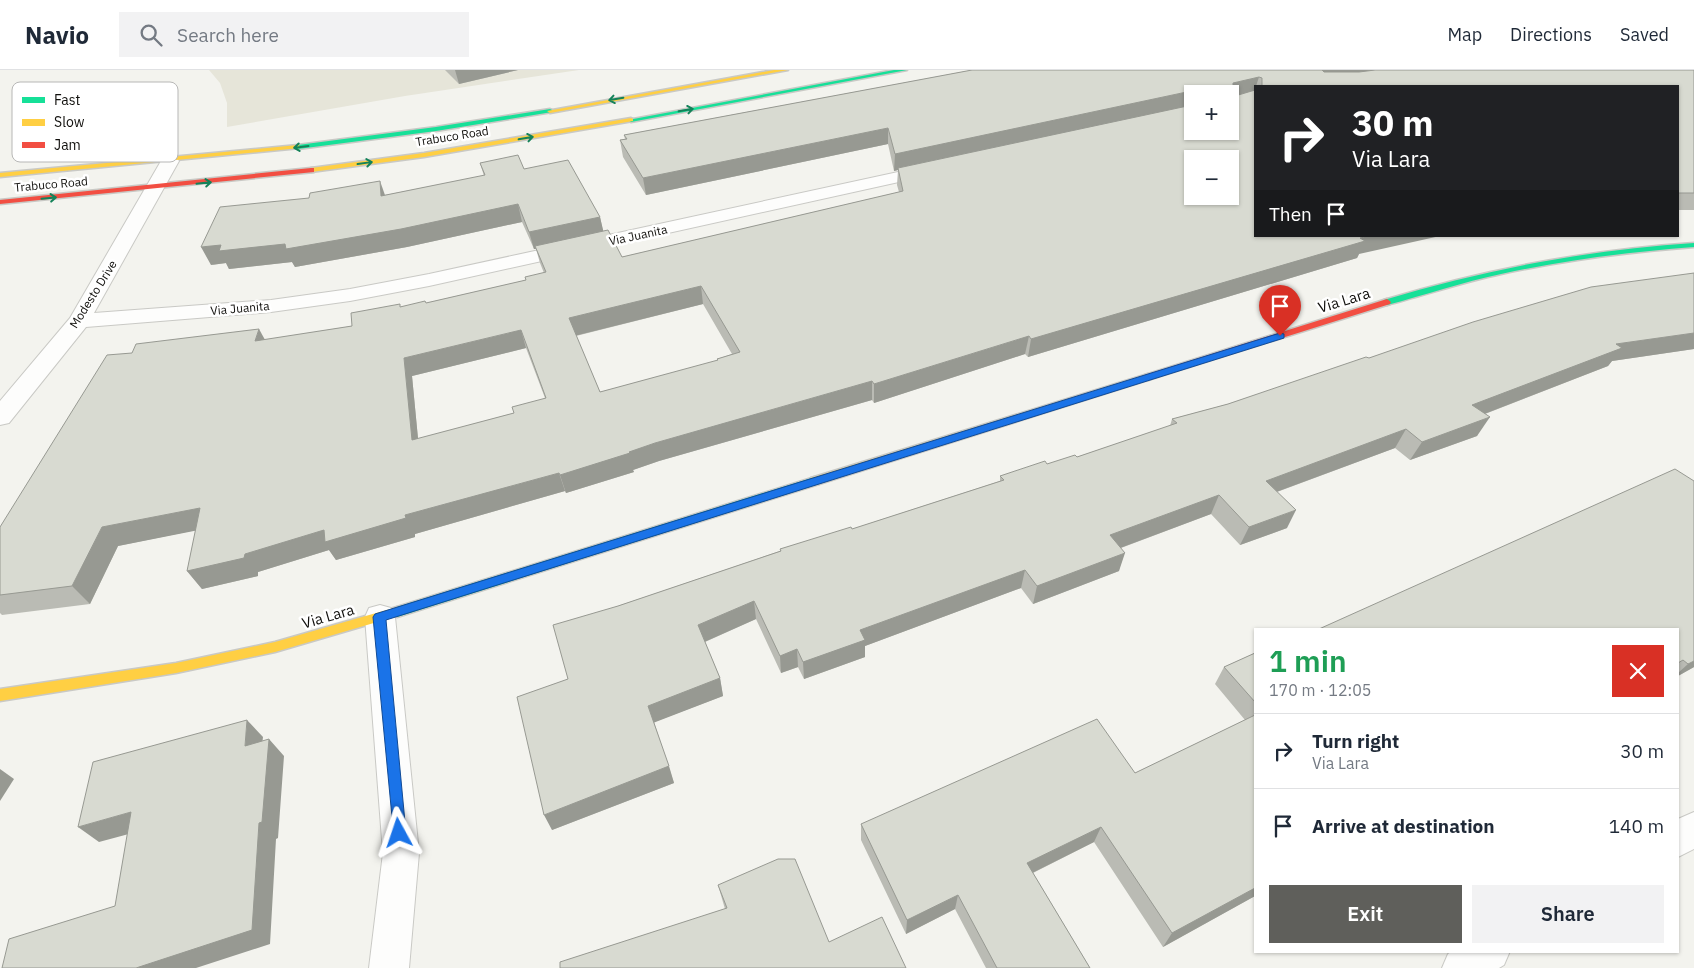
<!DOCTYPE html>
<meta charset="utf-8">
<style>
body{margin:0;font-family:"IBM Plex Sans",sans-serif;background:#f2f2f3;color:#1f2937;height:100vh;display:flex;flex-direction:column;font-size:19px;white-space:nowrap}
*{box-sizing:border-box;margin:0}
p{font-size:16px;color:#747a83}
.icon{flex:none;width:28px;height:28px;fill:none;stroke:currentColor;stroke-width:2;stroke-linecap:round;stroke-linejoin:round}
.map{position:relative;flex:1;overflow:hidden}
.details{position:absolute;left:1254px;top:558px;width:425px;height:325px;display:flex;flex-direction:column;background:#fff;border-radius:0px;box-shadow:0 1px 4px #0004}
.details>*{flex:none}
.top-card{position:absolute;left:1254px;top:15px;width:425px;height:152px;border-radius:0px;box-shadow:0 1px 4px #0004;background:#202124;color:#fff;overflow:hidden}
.buttons{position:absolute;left:1184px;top:15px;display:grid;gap:10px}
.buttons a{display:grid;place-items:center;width:55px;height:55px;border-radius:0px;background:#fff;box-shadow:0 1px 4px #0004;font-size:25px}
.pin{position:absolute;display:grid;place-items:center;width:42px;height:42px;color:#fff;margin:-51px -21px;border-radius:50% 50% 50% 0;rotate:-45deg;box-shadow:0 0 5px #0007}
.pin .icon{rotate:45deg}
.me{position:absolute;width:55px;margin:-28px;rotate:355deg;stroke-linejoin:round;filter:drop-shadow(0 0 4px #0008)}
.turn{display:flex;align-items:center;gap:18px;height:105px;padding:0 15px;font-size:22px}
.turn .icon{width:65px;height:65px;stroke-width:2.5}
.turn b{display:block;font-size:35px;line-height:42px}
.then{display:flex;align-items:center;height:48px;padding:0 15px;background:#0003;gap:10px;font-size:19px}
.round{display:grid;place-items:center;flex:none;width:52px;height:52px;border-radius:0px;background:#f2f2f3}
.summary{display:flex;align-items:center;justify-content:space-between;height:85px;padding:0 15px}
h1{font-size:30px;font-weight:600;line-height:38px;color:#1e9e55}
.primary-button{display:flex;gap:10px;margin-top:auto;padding:10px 15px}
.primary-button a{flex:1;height:58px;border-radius:0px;background:#5f5f5b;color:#fff;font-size:20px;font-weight:600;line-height:58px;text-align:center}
.primary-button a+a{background:#f2f2f3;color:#1f2937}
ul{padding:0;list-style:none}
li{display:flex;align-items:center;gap:15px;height:75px;padding:0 15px;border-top:1px solid #e0e1e3}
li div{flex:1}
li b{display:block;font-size:19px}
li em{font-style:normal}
header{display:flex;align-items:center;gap:30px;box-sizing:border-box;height:70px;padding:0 25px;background:#fff;border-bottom:1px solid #e0e1e3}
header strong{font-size:24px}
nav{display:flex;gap:28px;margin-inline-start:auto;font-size:18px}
.search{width:350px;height:45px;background:#f2f2f3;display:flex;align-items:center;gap:12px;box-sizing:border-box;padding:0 18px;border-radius:0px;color:#747a83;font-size:19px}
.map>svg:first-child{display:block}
.built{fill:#e6e5d9}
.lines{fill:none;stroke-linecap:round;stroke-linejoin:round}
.street-casing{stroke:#c9c9c5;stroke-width:2}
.fast-casing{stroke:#c9c9c5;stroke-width:3}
.slow-casing{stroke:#c9c9c5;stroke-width:3}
.jam-casing{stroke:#c9c9c5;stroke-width:3}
.street{fill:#fdfdfc;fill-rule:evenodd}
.fast{fill:#16e098;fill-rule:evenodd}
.slow{fill:#ffcf43;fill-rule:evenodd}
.jam{fill:#f24e42;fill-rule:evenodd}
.wall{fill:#babbb4;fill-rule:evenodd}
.shaded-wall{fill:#979992}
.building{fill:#d8dad1;stroke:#979992;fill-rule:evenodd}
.oneway{stroke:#138259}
.route{fill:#1a73e8;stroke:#114b97}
.labels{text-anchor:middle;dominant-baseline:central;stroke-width:5;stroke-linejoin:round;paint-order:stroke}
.far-street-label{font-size:12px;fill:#100f0c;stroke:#fff}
.street-label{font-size:15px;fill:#100f0c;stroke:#fff}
.key{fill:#fff;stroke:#b7b7b6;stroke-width:1}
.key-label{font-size:14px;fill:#100f0c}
</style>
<header>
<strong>Navio</strong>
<div class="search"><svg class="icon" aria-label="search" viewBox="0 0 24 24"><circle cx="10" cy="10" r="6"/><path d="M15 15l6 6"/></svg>Search here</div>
<nav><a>Map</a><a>Directions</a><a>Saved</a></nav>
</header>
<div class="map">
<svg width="1694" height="898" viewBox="0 0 1694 898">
<rect width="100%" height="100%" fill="#f3f3ee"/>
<!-- built -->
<polygon class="built" points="209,0 579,0 405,26 227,57 227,33 220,13"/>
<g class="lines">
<defs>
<g id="street">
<polygon points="170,86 176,87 179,91 94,243 271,230 350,219 429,204 935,94 941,95 944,99 941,103 935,104 429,216 350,231 271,242 86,257 9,353 0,355 0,331 70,248 161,91 164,87"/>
<polygon points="380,535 391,538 395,547 419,783 409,898 369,898 383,783 365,547 369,538"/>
<polygon points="1694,742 1694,779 1678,787 1678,749"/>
<polygon points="1452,881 1510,881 1504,895 1499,898 1442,898 1448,884"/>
</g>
<g id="fast">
<polygon points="894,0 907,0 631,52 628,50"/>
<polygon points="550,39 552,40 552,42 436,61 298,79 294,77 298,75 436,57"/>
<path d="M1694 173V177C1629 182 1565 190 1501 204 1463 212 1425 225 1387 235L1383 232 1384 230C1486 199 1588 180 1694 173Z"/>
<polygon points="815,407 819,408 820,411 819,414 397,547 393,545 391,542 393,539 397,537"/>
</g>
<g id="slow">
<polygon points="774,0 788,0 550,43 547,41"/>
<polygon points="631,48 633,49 633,51 424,87 311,102 307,100 311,98 424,83"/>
<polygon points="298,75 302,77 300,78 0,107 0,103"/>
<polygon points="1148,304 1153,307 1151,309 819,414 811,414 810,411 811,408"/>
<polygon points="397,537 401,539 403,542 401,545 275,582 176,603 0,631 0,619 176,593 275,572"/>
</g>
<g id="jam">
<polygon points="311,98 314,98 314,102 0,134 0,130"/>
<polygon points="1387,229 1391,232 1390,234 1151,309 1148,310 1143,307 1145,305"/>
</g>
</defs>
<!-- street casing -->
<use href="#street" class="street-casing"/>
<!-- fast casing -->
<use href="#fast" class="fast-casing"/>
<!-- slow casing -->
<use href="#slow" class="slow-casing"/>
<!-- jam casing -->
<use href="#jam" class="jam-casing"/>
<!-- street -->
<use href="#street" class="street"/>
<!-- fast -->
<use href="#fast" class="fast"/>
<!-- slow -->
<use href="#slow" class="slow"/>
<!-- jam -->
<use href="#jam" class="jam"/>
</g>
<!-- wall -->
<g class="wall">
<polygon points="445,0 518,0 459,14"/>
<path d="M972 0H1694V140H1678V16H1255V166L1359 184 1357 188 1028 287 1025 284 874 333 872 330 659 391 633 400 634 402 566 423 565 421 415 464V467L336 490 329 480 258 502V506L202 519 187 501 196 460 118 476 90 534 2 545 0 543V457L265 270 352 256 401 237 426 233 526 210 544 203 540 193 536 179H534L522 152 407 177 295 197 292 192 229 199 226 193 211 195 385 125 484 106 480 93 524 99 600 147 603 161 622 187 899 122 897 115 898 100 894 101 888 74 646 125 623 87 620 70 625 69 624 65ZM1192 24H1230L1192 61ZM703 234 732 284 717 289 718 291 600 322 576 266ZM526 278 545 328 514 343 418 369 412 306Z"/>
<polygon points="1694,203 1694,279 1612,291 1608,296 1485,344 1477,366 1410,390 1395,378 1277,422 1287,458 1240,475 1211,444 1121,478 1119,501 1033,534 1021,518 865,576 865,587 804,609 798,597 781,603 756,549 705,572 720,608 723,626 654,652 674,713 552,760 568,609 618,536 780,481 780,479 852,459 1000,411 1000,406 1047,394 1077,387 1170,356 1172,349 1228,334 1369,288"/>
<polygon points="1694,411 1694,597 1678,606 1678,559"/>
<polygon points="1255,583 1255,826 1163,877 1094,772 1033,803 1090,898 986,898 955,839 906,864 861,770 861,754 1135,703 1245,650 1215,614 1224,597"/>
<polygon points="718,815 829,872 725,839"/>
</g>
<!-- shaded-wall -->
<g class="shaded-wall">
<polygon points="455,0 518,0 459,14"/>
<polygon points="1322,0 1384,0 1316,16"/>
<polygon points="1259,7 1256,16 1255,16 1255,21 1230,28 1233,13"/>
<polygon points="1196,20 1195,24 1192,24 1192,36 898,98 898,100 894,101 895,84"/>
<polygon points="888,58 888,74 646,125 643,108"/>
<polygon points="380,111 386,128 381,126"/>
<polygon points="518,134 522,152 407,177 295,197 292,192 229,199 226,193 211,195 201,177"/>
<polygon points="600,147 604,164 535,176 536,179 534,179 529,162"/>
<polygon points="1369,166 1440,166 1359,184 1357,188 1028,287 1031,269 1360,168"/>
<polygon points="701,216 703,234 574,266 569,248"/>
<polygon points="259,259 269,277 255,271"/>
<polygon points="521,260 526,278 412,306 420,389 412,370 404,288"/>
<polygon points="1694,263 1694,279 1612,291 1608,296 1461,353 1472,335 1616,274"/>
<polygon points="1029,266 1025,284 874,333 874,314"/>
<polygon points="872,311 872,330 659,391 633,400 634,402 566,423 560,405 655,373"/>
<polygon points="1490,347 1477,366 1410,390 1422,372"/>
<polygon points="1406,359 1395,378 1257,429 1266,411"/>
<polygon points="559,403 565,421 415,464 415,467 336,490 329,480 258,502 258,506 202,519 187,501 324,460 405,445"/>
<polygon points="1219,425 1211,444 1104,484 1110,465"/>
<polygon points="200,438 214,457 118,476 90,534 72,516 102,457"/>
<polygon points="1296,440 1287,458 1240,475 1249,457"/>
<polygon points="1125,483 1119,501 1033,534 1037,516"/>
<polygon points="1025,500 1021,518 865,576 865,587 804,609 803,592 860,560"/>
<polygon points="754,531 756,549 702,573 698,555"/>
<polygon points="797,579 798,597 781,603 780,586"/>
<polygon points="1694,591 1694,597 1678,606 1678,603 1688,594"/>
<polygon points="720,608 723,626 653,653 648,636"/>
<polygon points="247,650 263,667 260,692 245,676"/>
<polygon points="269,669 284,686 278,768 276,769 270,874 196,898 136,898 259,753"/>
<polygon points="669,696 674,713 552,760 544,745"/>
<polygon points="0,699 14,709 0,731"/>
<polygon points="131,742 151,758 99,772 78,757"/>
<polygon points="1101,757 1094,772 1022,808 1027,793"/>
<polygon points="1255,818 1255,826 1163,877 1172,863"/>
<polygon points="958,825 955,839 906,864 907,850"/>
</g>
<!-- building -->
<g class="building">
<path d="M972 0H1322L1324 2H1359L1375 0H1694V123H1678V16H1262V8L1259 7 1233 13V24L1235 26 1255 20V166H1369L1360 168 1365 171 1031 269 1029 266 874 314 872 311 655 373 629 382 630 383 560 405 559 403 405 445 406 448 325 472 324 460 245 484 244 488 187 501 200 438 102 457 72 516 0 525V457L107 285 132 283 136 274 259 259 255 271 352 256 351 243 400 234V237L425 231 426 233 526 210 525 207 546 202 535 176 608 160 622 187 903 121 898 98 1192 35V61H1230V24H1198V22L1196 20 895 84 888 58 643 108 620 70 627 69 624 65ZM1192 89H1230V126H1192ZM701 216 740 282 717 289 718 290 600 322 569 248ZM521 260 546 328 512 337 514 343 412 370 404 288Z"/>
<polygon points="518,85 524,99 568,90 600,147 529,162 518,134 401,159 286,179 285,174 219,181 221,175 201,177 220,137 309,128 310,123 380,111 381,126 485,105 480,93"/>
<polygon points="1694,203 1694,263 1616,274 1622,278 1472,335 1490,347 1422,372 1406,359 1266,411 1296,440 1249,457 1219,425 1110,465 1125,483 1037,516 1025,500 860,560 865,570 803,592 797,579 780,586 754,531 698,555 720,608 648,636 669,696 544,745 517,627 568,609 553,555 618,536 781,481 780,479 851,457 852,459 1004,410 1000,406 1045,391 1047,394 1075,385 1077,387 1177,353 1172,349 1228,334 1366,287 1369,288 1473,252 1591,217"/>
<polygon points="1675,399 1694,411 1694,591 1688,594 1683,590 1678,593 1678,559 1319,559"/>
<polygon points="1255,583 1255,632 1224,597"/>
<polygon points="1255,645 1255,818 1172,863 1101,757 1027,793 1090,898 997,898 958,825 907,850 861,754 1097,649 1135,703"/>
<polygon points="247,650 245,676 269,669 262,752 259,753 252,860 136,898 2,898 9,869 115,836 131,742 78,757 93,692"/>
<polygon points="778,789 795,789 829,872 882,847 906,898 560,898 560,892 727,838 718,815"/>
</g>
<!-- one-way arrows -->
<defs><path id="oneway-shaft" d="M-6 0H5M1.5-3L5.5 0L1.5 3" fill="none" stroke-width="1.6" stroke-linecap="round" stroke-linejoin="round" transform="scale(1.25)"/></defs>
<g class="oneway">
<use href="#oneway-shaft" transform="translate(616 29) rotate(170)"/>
<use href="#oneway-shaft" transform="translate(686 40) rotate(-10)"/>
<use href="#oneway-shaft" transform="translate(526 68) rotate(-10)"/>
<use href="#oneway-shaft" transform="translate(301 77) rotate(173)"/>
<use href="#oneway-shaft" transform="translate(365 93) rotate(-8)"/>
<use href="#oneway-shaft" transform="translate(204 113) rotate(-6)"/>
<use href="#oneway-shaft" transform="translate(49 128) rotate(-5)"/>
</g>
<!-- route -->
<polygon class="route" points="1280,263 1284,264 1284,268 386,550 406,763 404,768 399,771 394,768 373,547 375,544"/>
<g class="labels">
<!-- far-street labels -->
<g class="far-street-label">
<text transform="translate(452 66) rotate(-9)">Trabuco Road</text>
<text transform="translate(51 114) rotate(-5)">Trabuco Road</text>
<text transform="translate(638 165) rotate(-12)">Via Juanita</text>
<text transform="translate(93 224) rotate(-58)">Modesto Drive</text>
<text transform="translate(240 238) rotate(-5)">Via Juanita</text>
</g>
<!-- street labels -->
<g class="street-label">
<text transform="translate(1344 230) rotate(-17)">Via Lara</text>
<text transform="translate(328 546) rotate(-16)">Via Lara</text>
</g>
</g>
<!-- legend -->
<rect x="12" y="12" width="166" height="80" rx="8" class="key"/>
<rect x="22" y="27" width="23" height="6" fill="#16e098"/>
<rect x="22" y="49" width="23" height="7" fill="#ffcf43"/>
<rect x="22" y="72" width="23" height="6" fill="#f24e42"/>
<g class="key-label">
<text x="54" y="35">Fast</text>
<text x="54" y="57">Slow</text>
<text x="54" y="80">Jam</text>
</g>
</svg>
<div class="buttons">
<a>+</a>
<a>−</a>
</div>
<div class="pin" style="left:1280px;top:266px;background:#d93025"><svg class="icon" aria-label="arrive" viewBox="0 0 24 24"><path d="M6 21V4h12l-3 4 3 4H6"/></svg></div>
<svg class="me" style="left:399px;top:763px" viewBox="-20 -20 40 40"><path d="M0-17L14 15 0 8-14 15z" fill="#1a73e8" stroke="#fff" stroke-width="4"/></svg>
<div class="top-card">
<div class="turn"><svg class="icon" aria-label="right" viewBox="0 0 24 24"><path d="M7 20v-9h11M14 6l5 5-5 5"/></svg><div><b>30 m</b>Via Lara</div></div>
<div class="then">Then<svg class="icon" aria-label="arrive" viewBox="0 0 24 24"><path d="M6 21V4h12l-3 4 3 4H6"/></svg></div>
</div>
<section class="details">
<div class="summary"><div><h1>1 min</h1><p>170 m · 12:05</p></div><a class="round" style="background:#d93025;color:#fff"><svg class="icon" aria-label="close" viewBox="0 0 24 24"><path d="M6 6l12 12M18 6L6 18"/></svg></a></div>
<ul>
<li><svg class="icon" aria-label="right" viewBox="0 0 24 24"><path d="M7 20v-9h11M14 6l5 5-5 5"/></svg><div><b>Turn right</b><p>Via Lara</p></div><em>30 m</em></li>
<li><svg class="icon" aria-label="arrive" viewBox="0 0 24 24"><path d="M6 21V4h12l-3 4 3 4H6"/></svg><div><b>Arrive at destination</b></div><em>140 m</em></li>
</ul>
<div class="primary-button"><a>Exit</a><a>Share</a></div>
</section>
</div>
